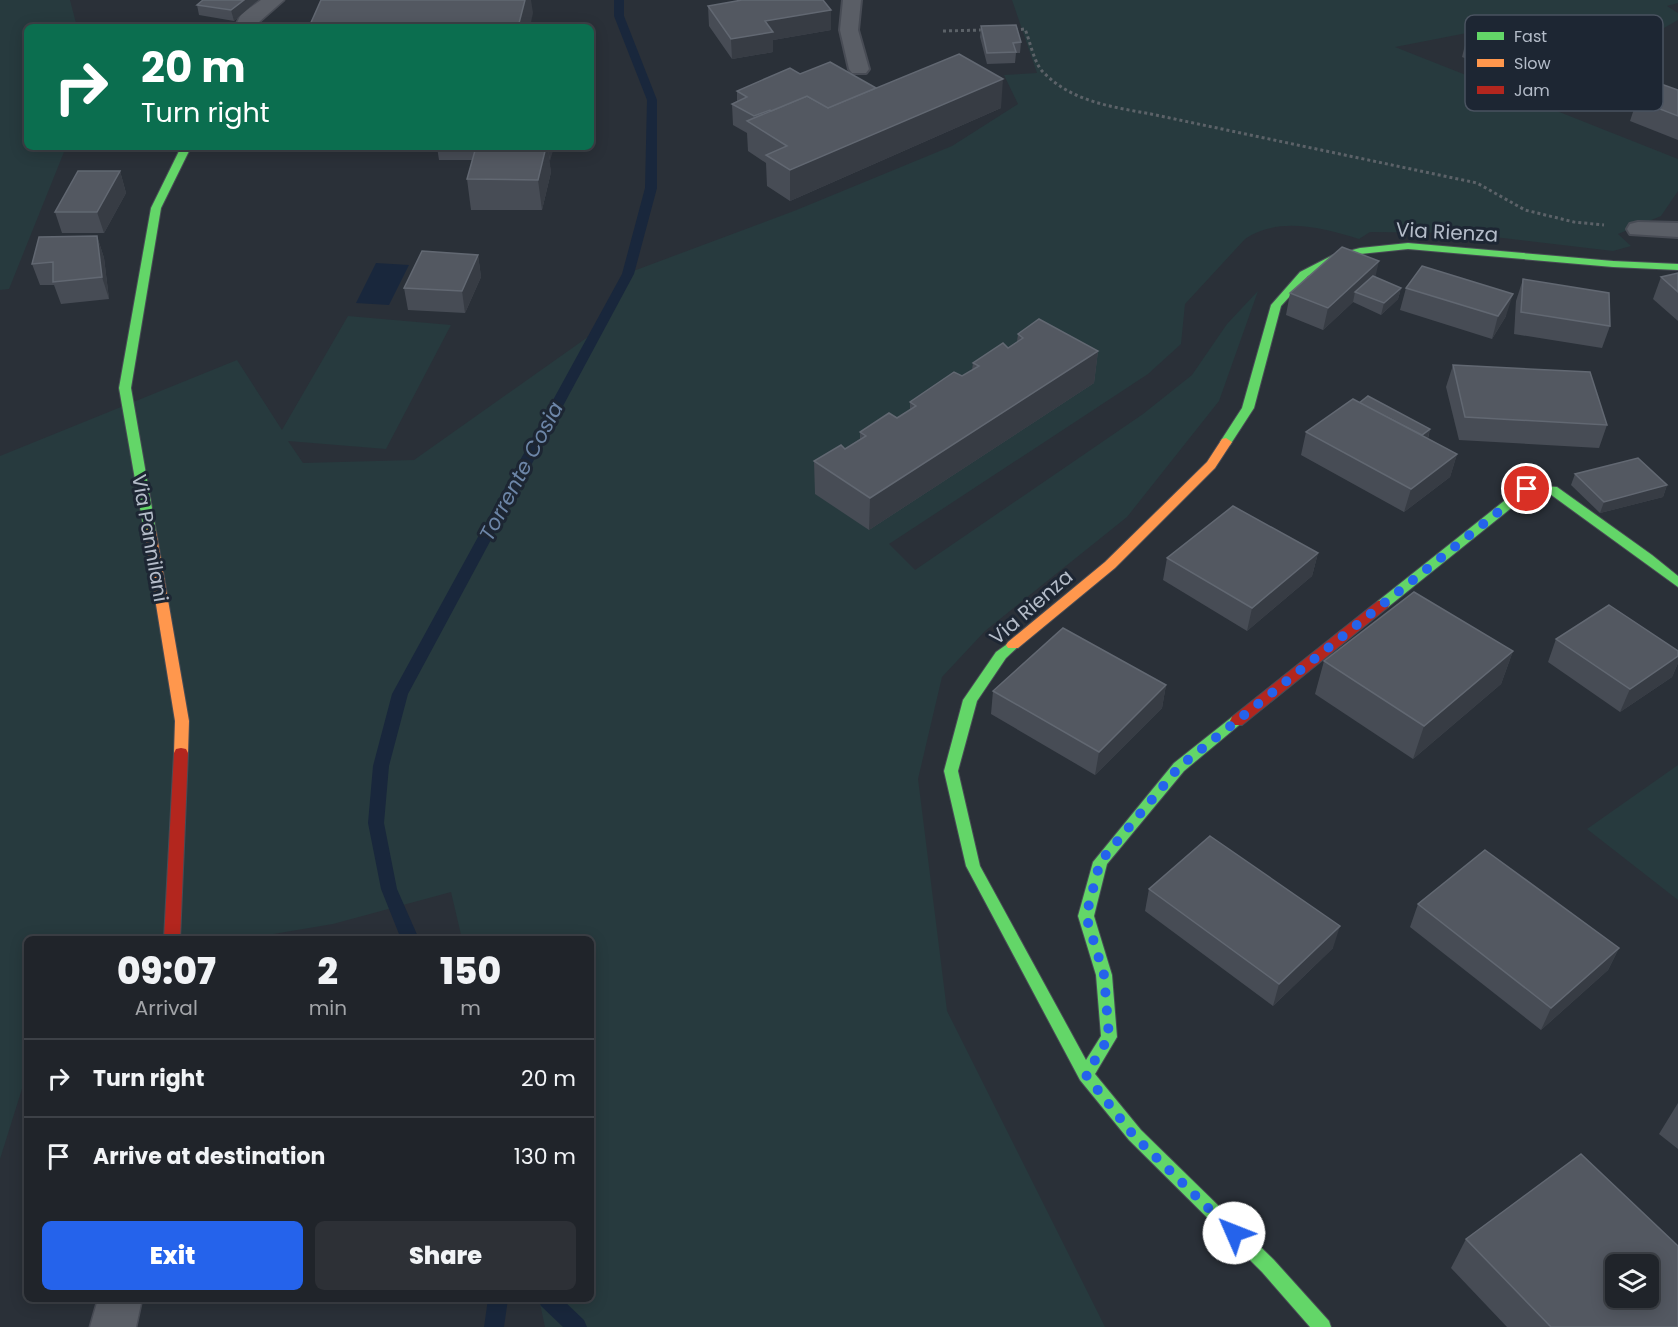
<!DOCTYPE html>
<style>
body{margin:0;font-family:Poppins,sans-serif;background:#2d3036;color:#f1f3f6;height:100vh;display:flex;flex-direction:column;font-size:22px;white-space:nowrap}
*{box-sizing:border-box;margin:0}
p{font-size:20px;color:#a2a4a8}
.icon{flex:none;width:33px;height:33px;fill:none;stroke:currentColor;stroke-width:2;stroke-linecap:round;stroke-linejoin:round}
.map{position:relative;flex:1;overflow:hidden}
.side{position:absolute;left:24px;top:936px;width:570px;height:366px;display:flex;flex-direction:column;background:#20242a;border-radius:9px;box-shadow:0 3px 15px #0003,0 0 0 2px #3d4147}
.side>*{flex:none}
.top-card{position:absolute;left:24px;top:24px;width:570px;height:126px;border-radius:9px;box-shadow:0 3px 15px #0003,0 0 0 2px #3d4147;background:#0b6e4f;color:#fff;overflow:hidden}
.fabs{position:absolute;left:1605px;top:1254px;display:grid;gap:12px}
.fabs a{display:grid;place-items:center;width:54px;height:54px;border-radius:9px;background:#20242a;box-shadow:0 3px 15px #0003,0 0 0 2px #3d4147;font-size:30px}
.pin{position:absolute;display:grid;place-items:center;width:51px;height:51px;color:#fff;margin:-26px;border:3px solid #fff;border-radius:50%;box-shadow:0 2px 6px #0007}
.me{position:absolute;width:66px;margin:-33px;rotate:314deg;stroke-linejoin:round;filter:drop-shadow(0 0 4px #0008)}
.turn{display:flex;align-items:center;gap:21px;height:126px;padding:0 18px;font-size:27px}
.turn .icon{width:78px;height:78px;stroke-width:2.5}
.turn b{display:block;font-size:42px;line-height:51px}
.eta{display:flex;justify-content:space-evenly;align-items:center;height:102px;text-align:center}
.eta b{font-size:36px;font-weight:800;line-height:42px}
.primary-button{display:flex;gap:12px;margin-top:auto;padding:12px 18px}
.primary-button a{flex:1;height:69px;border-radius:9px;background:#2563eb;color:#fff;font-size:24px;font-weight:800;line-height:69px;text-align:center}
.primary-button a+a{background:#2d3036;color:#f1f3f6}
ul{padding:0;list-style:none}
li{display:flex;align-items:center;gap:18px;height:78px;padding:0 18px;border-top:2px solid #3d4147}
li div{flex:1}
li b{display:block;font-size:22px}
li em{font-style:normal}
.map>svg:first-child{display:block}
.green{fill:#273a3e}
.water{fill:#19273c}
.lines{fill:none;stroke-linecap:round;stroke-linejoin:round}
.stream{fill:#19273c;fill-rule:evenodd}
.lane-casing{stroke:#484c55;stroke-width:4}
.street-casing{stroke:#484c55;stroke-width:3}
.fast-casing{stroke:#484c55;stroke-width:2}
.slow-casing{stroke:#484c55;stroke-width:2}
.jam-casing{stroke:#484c55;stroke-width:2}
.path{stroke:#5c6268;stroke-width:3;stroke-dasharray:3 3;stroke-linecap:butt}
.lane{fill:#5a5e66;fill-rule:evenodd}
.street{fill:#5a5e66;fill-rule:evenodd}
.fast{fill:#63d668;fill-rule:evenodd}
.slow{fill:#ff974d;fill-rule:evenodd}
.jam{fill:#b3261e;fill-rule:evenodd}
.wall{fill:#474c55}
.shaded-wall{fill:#373c44}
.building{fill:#535861;stroke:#626872;stroke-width:1.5;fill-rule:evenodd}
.route{stroke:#2563eb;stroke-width:10;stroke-dasharray:0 18}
.labels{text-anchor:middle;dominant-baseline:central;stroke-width:6;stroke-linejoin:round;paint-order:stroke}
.street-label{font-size:20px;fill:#b4bcc9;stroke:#1d2633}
.water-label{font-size:21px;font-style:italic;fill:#6d86a8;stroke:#1d2633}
.key{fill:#1d2633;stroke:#4a5360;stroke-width:1.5}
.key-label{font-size:16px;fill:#b4bcc9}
</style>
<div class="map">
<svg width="1678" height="1327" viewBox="0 0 1678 1327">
<rect width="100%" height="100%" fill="#2a3038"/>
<!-- green -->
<g class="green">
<polygon points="0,0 70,0 77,27 27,27 27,147 66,147 9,289 0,290"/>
<path d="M1012 0H1678V3L1667 6 1678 13V20L1606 61 1528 21 1395 47 1678 159V191L1661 216 1618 234 1631 246 1613 251 1461 233 1370 232 1359 239C1324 228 1278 216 1245 239L1185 304 1181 344 1148 374 889 544 915 570 1143 414 1192 375 1227 324 1258 291 1219 401 1127 517 985 631 942 677 918 779 947 1011 1105 1327H545L539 1299H591V939H462L451 892 333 924 244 939H27V1073L0 1159V456L237 360 282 430 348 316 451 325 386 449 288 441 303 463 414 460 602 327 628 273 794 211 952 146 1018 104 1004 75 1037 73Z"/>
<polygon points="1678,765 1678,900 1587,829"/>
</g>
<!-- water -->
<polygon class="water" points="376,263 409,265 389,305 356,303"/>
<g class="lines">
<!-- stream -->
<g class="stream">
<polygon points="614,0 624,0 624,16 657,100 657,188 634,274 408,694 389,766 384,823 397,889 419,939 401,939 381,889 368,823 373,766 392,694 622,274 645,188 647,100 614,16"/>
<polygon points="488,1299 508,1299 504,1327 484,1327"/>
<polygon points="538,1299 562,1299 584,1320 587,1327 563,1327 541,1306"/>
</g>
<defs>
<g id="lane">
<polygon points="843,0 861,0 858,30 869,69 866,73 852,73 849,69 840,30"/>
<polygon points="1638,222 1678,223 1678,237 1630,234 1627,229 1630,224"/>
</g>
<g id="street">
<polygon points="261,0 284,0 259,22 257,27 235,27 241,14"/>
<polygon points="98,1299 142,1299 136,1327 90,1327"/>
</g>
<g id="fast">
<polygon points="181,147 191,147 161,208 131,388 156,531 150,535 144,531 119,388 151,208"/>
<polygon points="1408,243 1613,261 1678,264 1678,270 1613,267 1408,249 1360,254 1341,259 1308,276 1281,306 1254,408 1230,445 1222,445 1220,442 1242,408 1271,305 1300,272 1333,255 1360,248"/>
<polygon points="1527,485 1557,487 1652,555 1678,576 1678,587 1550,494 1530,493 1388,607 1378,607 1376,604 1378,601 1523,486"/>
<polygon points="1013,640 1018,642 1020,645 1006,658 977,701 958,771 980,866 1086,1060 1101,1036 1096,975 1078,916 1093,862 1174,763 1232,717 1242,717 1244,721 1184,771 1107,864 1094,916 1112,975 1117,1037 1095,1074 1141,1130 1274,1260 1329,1321 1331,1327 1310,1327 1262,1272 1129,1140 1080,1080 966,866 944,771 963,700 996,652"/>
</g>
<g id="slow">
<polygon points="1226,438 1232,442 1215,468 1115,568 1018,648 1008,648 1006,645 1008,642 1105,562 1207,462 1222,439"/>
<polygon points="150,527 156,531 189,721 188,753 186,757 176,757 174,753 175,721 144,531"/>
</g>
<g id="jam">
<polygon points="1383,600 1390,604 1388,607 1242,725 1232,725 1230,721 1232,717 1378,601"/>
<polygon points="181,748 186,749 188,753 180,939 164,939 174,753 176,749"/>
</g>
</defs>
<!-- lane casing -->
<use href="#lane" class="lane-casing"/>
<!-- street casing -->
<use href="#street" class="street-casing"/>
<!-- fast casing -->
<use href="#fast" class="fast-casing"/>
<!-- slow casing -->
<use href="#slow" class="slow-casing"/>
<!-- jam casing -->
<use href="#jam" class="jam-casing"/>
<!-- path -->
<g class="path">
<path d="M1015 30 1025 29C1030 41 1034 63 1043 72 1072 102 1113 107 1151 114L1477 183 1525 210 1574 222 1604 225"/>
<polyline points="943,31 983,30"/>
</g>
<!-- lane -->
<use href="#lane" class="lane"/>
<!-- street -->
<use href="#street" class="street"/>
<!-- fast -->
<use href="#fast" class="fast"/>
<!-- slow -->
<use href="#slow" class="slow"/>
<!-- jam -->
<use href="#jam" class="jam"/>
</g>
<!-- wall -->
<g class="wall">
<polygon points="258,0 234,21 199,15 197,5"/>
<polygon points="708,6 831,10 831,30 773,40 773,52 732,59 709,26"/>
<polygon points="981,26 1021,42 1020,53 1016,53 1015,63 987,64 980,37"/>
<polygon points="1467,37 1599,84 1572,102 1462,57"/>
<polygon points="800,74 876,88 1001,108 790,201 767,186 766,163 748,151 747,133 733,125 732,104 737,101 737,91"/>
<polygon points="1678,90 1678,140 1630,121 1637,100"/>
<polygon points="437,147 554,147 549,161 551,172 542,210 471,210 467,179 472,160 439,160"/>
<polygon points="120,171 126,193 104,233 62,233 55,212"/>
<polygon points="97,236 104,258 109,299 61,304 54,285 40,285 32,264"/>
<polygon points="478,255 481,277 465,313 408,310 404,288"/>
<polygon points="1678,273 1678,321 1653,299 1661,277"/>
<polygon points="1375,277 1401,288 1398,299 1381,315 1353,302 1323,330 1286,315 1290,293"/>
<polygon points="1523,279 1610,326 1602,348 1514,334 1516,301"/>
<polygon points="1406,288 1506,316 1492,339 1400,310"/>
<polygon points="1018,334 1098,351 1094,383 869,530 815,494 814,461 845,449 860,439 860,432 897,418 910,409 910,402 962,376 972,370 973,363 1008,348 1017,342"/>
<polygon points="1453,365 1607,425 1599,448 1459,440 1446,387"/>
<polygon points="1359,403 1430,429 1428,439 1457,454 1450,477 1404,512 1301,455 1306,432"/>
<polygon points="1575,474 1667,485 1663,497 1600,513 1571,485"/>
<polygon points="1318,553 1312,576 1247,631 1163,580 1167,558"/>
<polygon points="1556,639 1678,651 1678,663 1672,677 1620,712 1548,662"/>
<polygon points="1513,651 1501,684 1413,759 1315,694 1324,661"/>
<polygon points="1166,685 1162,708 1095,775 991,714 993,691"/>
<polygon points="1149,889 1333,948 1273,1006 1145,911"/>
<polygon points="1418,904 1619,948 1608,970 1541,1030 1410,927"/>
<polygon points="1678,1103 1678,1149 1659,1134"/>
<polygon points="1466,1239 1678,1327 1507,1327 1451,1268"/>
</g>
<!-- shaded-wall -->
<g class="shaded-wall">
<polygon points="244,0 258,0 234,21 231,10"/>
<polygon points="525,0 531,0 533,13 530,27 518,27"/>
<polygon points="831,10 831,30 773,40 773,52 732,59 731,39 765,21"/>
<polygon points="1605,63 1599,84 1572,102 1579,81"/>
<polygon points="1003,79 1001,108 790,201 790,170"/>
<polygon points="546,147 548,147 551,172 542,210 538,180"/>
<polygon points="548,147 554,147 550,161"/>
<polygon points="120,171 126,193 104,233 97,212"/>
<polygon points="97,236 104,258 109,299 102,277"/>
<polygon points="478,255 481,277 465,313 462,291"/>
<polygon points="1379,261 1374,283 1355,292 1353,302 1323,330 1328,308"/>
<polygon points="1401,288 1398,299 1381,315 1384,303"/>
<polygon points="1513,294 1506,316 1492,339 1498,316"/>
<polygon points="1098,351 1094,383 869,530 870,498"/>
<polygon points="1430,429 1427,441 1413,442"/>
<polygon points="1457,454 1450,477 1404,512 1411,489"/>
<polygon points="1667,485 1663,497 1600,513 1604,502"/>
<polygon points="1318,553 1312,576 1247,631 1252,608"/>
<polygon points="1513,651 1501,684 1413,759 1424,726"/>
<polygon points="1678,656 1678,663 1672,677 1620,712 1630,689"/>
<polygon points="1166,685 1162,708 1095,775 1099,752"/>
<polygon points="1340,926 1333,948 1273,1006 1279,984"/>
<polygon points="1619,948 1608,970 1541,1030 1551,1008"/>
</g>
<!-- building -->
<g class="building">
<polygon points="203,0 244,0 231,10 197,5"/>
<polygon points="321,0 525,0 518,27 309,27"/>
<polygon points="742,0 823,0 831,10 765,21 773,32 731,39 708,6"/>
<polygon points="1016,25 1021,42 1013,43 1016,52 987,53 981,26"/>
<polygon points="959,54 1003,79 790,170 766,155 787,146 747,121 807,96 828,108"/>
<polygon points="830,62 876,88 828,108 807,96 771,111 770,110 754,116 732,104 747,97 737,91 790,68 800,74"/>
<polygon points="1661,84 1678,90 1678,116 1637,100"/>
<polygon points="476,147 546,147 538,180 467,179"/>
<polygon points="78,171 120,171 97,212 55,212"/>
<polygon points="97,236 102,277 53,282 53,262 32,264 39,237"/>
<polygon points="1342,247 1379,261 1328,308 1290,293"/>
<polygon points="422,251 478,255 462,291 404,288"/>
<polygon points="1422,266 1513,294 1498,316 1406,288"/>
<polygon points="1678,273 1678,292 1661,277"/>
<polygon points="1373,276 1401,288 1384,303 1355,292"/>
<polygon points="1523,279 1609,293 1610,326 1521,312"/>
<polygon points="1039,319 1098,351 870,498 814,461 841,445 845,449 866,436 860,432 889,413 897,418 916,406 910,402 954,372 962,376 979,366 973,363 1003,343 1008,348 1023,338 1018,334"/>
<polygon points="1453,365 1590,372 1607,425 1465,417"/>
<polygon points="1368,396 1430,429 1422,435 1359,403"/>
<polygon points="1353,399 1457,454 1411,489 1306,432"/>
<polygon points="1638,458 1667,485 1604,502 1575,474"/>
<polygon points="1233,506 1318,553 1252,608 1167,558"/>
<polygon points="1414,592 1513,651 1424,726 1324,661"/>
<polygon points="1609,605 1678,651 1678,656 1630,689 1556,639"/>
<polygon points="1063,628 1166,685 1099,752 993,691"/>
<polygon points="1210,836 1340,926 1279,984 1149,889"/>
<polygon points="1485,850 1619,948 1551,1008 1418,904"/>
<path d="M1581 1154 1678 1246V1327H1551L1466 1239ZM1616 1264H1648V1298H1616Z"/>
</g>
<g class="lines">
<!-- route -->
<polyline class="route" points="1234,1233 1134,1136 1086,1075 1109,1037 1104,975 1086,916 1100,862 1179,767 1527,489"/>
</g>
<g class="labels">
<!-- street labels -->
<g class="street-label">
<text transform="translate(1447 232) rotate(3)">Via Rienza</text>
<text transform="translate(150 538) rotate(80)">Via Pannilani</text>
<text transform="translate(1031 607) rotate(-41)">Via Rienza</text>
</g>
<!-- water labels -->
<g class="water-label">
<text transform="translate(521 471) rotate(-62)">Torrente Cosia</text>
</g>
</g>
<!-- legend -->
<rect x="1465" y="15" width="198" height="96" rx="9" class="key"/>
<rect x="1477" y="32" width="27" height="8" fill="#63d668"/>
<rect x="1477" y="59" width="27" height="8" fill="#ff974d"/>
<rect x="1477" y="86" width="27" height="8" fill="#b3261e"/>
<g class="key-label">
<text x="1514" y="42">Fast</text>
<text x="1514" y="69">Slow</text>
<text x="1514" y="96">Jam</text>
</g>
</svg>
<div class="fabs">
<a><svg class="icon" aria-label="layers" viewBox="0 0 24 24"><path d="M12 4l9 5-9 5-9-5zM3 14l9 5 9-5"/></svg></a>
</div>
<div class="pin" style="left:1527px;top:489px;background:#d93025"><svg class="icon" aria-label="arrive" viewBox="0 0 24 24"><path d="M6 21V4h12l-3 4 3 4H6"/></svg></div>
<svg class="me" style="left:1234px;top:1233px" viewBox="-20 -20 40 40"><circle r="19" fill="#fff"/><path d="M0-13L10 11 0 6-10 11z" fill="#2563eb"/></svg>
<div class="top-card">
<div class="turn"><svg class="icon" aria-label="right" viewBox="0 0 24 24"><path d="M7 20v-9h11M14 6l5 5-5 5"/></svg><div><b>20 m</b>Turn right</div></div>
</div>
<section class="side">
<div class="eta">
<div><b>09:07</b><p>Arrival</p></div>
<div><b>2</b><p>min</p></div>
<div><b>150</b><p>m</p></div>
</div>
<ul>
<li><svg class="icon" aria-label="right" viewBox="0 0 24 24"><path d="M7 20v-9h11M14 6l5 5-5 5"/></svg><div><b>Turn right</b></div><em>20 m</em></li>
<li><svg class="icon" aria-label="arrive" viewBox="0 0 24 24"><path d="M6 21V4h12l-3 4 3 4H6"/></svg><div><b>Arrive at destination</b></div><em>130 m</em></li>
</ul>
<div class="primary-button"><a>Exit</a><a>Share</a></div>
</section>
</div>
